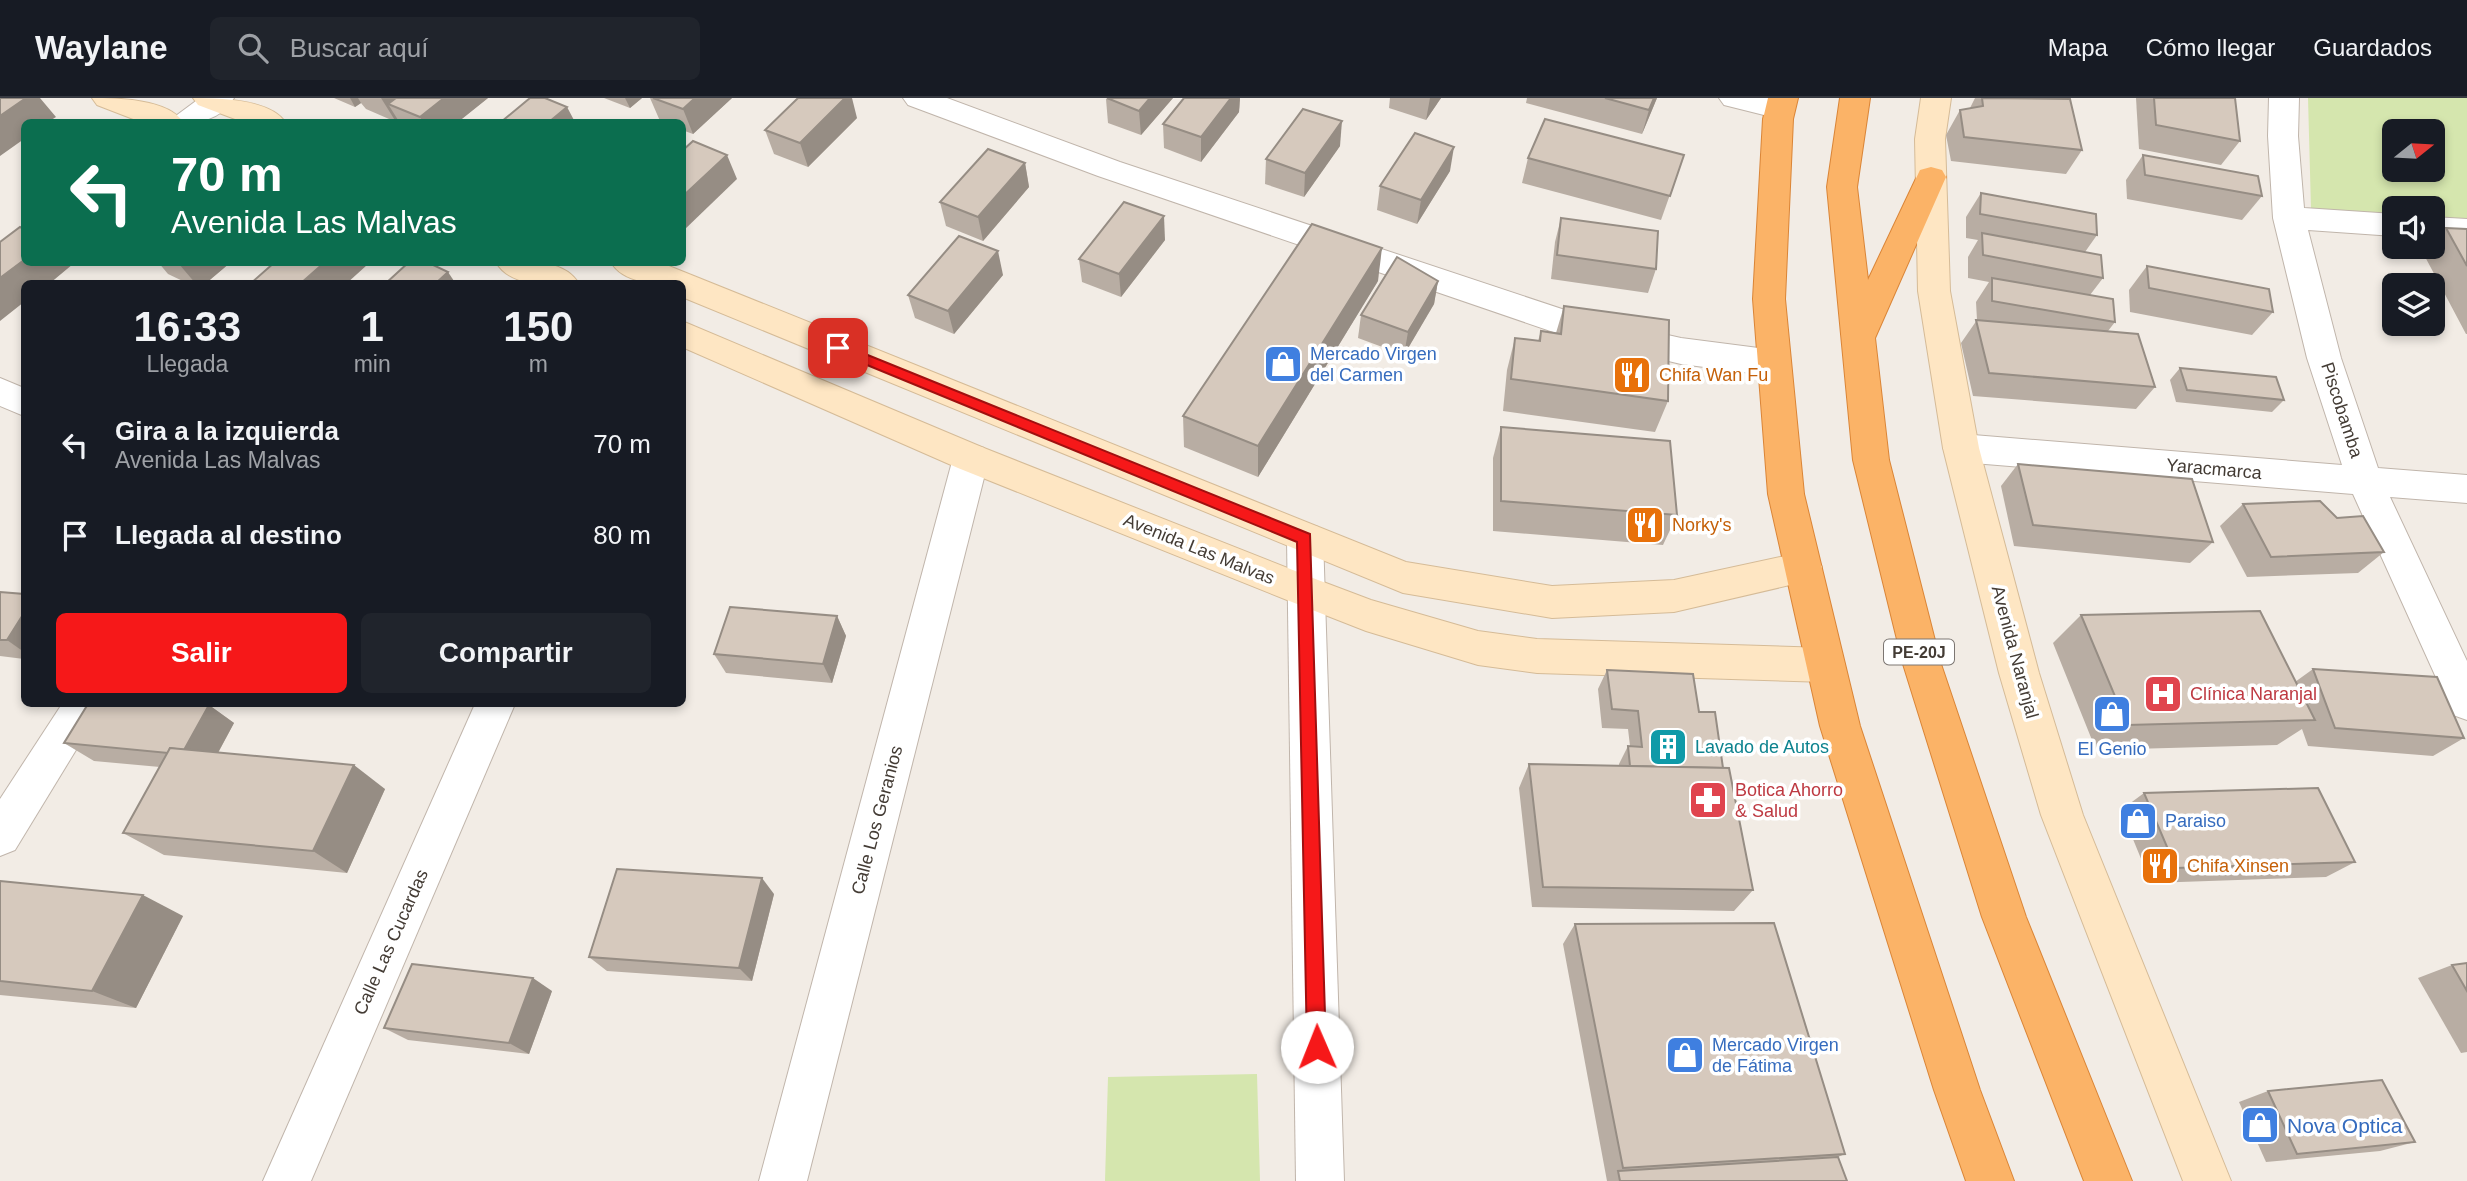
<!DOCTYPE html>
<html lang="es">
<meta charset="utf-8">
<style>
body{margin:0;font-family:Arial,sans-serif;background:#20242c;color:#f1f3f6;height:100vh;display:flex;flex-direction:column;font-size:26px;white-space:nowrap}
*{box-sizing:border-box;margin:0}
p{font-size:23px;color:#9ea1a6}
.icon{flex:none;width:38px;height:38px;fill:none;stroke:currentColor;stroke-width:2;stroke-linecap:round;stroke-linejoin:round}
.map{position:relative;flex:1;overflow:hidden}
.panel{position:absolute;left:21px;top:182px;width:665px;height:427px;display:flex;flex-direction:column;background:#171b24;border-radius:10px;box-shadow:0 4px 10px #0003}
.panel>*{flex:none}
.top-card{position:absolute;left:21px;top:21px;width:665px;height:147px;border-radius:10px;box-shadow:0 4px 10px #0003;background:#0b6e4f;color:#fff;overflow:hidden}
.needle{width:46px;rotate:72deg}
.controls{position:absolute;left:2382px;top:21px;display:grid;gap:14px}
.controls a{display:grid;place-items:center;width:63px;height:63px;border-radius:10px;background:#171b24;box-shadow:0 4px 10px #0003;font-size:35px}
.pin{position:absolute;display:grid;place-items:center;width:60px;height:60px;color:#fff;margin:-30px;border-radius:14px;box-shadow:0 4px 10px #0006}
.me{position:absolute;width:77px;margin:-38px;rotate:359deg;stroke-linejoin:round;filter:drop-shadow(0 0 5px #0008)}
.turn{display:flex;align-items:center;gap:24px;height:147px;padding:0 35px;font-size:32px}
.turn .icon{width:91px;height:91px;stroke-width:2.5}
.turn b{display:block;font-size:49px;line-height:60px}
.eta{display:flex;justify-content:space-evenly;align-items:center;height:119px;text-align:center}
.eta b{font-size:42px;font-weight:700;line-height:49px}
.cta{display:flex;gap:14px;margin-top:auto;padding:14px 35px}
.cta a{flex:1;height:80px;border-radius:10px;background:#f61819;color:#fff;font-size:28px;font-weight:700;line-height:80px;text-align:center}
.cta a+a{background:#20242c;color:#f1f3f6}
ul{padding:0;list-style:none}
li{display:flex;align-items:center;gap:21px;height:91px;padding:0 35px}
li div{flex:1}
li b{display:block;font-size:26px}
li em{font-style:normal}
header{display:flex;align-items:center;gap:42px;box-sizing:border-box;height:98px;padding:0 35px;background:#171b24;border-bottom:2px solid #363941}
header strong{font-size:33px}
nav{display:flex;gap:38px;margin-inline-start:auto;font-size:24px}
.search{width:490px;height:63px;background:#20242c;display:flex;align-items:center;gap:18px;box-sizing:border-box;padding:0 24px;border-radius:10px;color:#9ea1a6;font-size:26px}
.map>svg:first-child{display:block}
.green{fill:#d5e6ae;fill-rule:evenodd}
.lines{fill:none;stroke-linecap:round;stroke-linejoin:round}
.street-casing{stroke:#c0b5ab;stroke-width:2}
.secondary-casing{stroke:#d5bb97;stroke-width:2}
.highway-casing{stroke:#da8537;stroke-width:2}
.street{fill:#fff;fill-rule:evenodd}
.secondary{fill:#fee6c3;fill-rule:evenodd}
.highway{fill:#fbb367;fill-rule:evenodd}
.wall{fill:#b8ada3}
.shaded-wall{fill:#968d84}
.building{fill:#d6c9bd;stroke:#968d84;stroke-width:2}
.route{fill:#f61819;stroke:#a01010;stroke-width:2}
.labels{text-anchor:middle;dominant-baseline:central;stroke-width:7;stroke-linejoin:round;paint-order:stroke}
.shield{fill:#fff;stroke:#7c7672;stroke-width:2}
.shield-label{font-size:16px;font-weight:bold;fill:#443c35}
.shop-label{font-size:18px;fill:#366cbe;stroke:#fff;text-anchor:start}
.food-label{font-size:18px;fill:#c56008;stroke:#fff;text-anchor:start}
.street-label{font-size:18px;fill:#443c35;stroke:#fff}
.health-label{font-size:18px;fill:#be3a42;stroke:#fff;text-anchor:start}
.culture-label{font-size:18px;fill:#0d838f;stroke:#fff;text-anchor:start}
.near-shop-label{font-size:21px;fill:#366cbe;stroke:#fff;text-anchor:start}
</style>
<header>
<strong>Waylane</strong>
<div class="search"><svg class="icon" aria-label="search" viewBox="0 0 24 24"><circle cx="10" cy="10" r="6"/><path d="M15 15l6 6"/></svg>Buscar aquí</div>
<nav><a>Mapa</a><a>Cómo llegar</a><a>Guardados</a></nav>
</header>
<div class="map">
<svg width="2467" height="1083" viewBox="0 0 2467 1083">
<rect width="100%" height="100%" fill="#f2ece5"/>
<!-- green -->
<g class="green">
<path d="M2308 0H2467V121L2433 119 2432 110H2394V116L2311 111ZM2394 33H2432V72H2394Z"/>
<polygon points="1257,976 1260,1083 1105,1083 1108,979"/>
</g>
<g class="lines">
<defs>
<g id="street">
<path d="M200 0H234C218 25 199 24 172 24L177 17Z"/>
<polygon points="903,0 947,0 1120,64 1583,218 1681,240 1774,252 1786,256 1791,265 1786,274 1774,278 1681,266 1568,239 1098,78 908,7"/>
<polygon points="1719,0 1774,0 1790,4 1795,11 1790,18 1780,21 1724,7"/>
<polygon points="2269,0 2299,0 2298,38 2304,110 2394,116 2394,138 2308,132 2341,260 2378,370 2467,377 2467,405 2390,399 2467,563 2467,622 2453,617 2353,396 1961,364 1949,360 1943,350 1949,340 1961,336 2342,367 2307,260 2273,120 2268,38"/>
<polygon points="2432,119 2467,121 2467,143 2432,141"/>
<polygon points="0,280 24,290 24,318 0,308"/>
<polygon points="971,346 984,350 989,360 807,1083 759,1083 953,360 958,350"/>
<polygon points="1305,425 1318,429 1323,440 1344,1083 1296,1083 1287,440 1292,429"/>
<polygon points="62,606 104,606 15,752 0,758 0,701"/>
<polygon points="475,606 515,606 311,1083 263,1083"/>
</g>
<g id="secondary">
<path d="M92 0C117 0 168 1 183 24H141L97 7Z"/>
<path d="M193 0C218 0 270 1 285 24H243L198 7Z"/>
<polygon points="1921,0 1951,0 1945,41 1950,193 1979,350 2039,575 2083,717 2231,1083 2183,1083 2041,717 1999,575 1943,350 1918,193 1915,41"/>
<path d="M496 164C522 164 564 159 579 186 553 186 511 191 496 164Z"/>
<path d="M611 164H659L1406 464 1552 488 1674 482 1803 454 1816 458 1822 469 1816 480 1803 484 1674 514 1552 520 1403 495 682 199V186C660 186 624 187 611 164Z"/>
<polygon points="682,223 984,350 1318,482 1371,502 1478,533 1537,541 1826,550 1840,555 1845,567 1840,579 1826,584 1537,575 1478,567 1366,533 1292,504 958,370 682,249"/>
</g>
<g id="highway">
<polygon points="1768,0 1798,0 1793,21 1785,201 1804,396 1860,628 1980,992 2014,1083 1966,1083 1934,992 1820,628 1768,396 1753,201 1763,21"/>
<polygon points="1840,0 1870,0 1857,89 1868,182 1920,72 1931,69 1942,72 1946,79 1875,240 1889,362 1941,566 2026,819 2132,1083 2084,1083 1982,819 1903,566 1853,362 1827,89"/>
</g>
</defs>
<!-- street casing -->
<use href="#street" class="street-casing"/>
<!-- secondary casing -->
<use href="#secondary" class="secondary-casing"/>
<!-- highway casing -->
<use href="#highway" class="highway-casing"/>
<!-- street -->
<use href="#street" class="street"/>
<!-- secondary -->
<use href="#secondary" class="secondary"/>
<!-- highway -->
<use href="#highway" class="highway"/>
</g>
<!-- wall -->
<g class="wall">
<polygon points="334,0 488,0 458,24 400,24 398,22 396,24 366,11 361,5 355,9"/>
<polygon points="604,0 642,0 630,10"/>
<polygon points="650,0 732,0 693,36 682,32 682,24 663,24 660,23"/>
<polygon points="1173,0 1141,37 1108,25 1106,1"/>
<polygon points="1184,0 1240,0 1239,14 1201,64 1164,50 1163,26"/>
<polygon points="1390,0 1441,0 1426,22 1389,10"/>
<polygon points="1527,0 1657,0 1642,36 1526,5"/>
<polygon points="1975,0 2064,0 2082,52 2066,76 1951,63 1946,37 1960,12 1970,10"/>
<polygon points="2136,0 2235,0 2240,43 2221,67 2139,51"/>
<polygon points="857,20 808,69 774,56 765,32"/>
<polygon points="1340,48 1304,99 1265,86 1266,61"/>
<polygon points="1684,57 1661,122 1522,85 1528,60"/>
<polygon points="2143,57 2262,98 2242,122 2127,101 2126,82"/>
<polygon points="1025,65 1029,89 983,143 946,128 940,104"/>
<polygon points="1450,73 1417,126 1377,112 1380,88"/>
<polygon points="1981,95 2097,137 2085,154 2103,180 2090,197 2115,224 2108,233 2155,289 2136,311 1973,298 1961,245 1977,222 1976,204 1989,184 1968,180 1968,159 1978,142 1966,140 1966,119"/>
<polygon points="1561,120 1656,171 1648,195 1551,181 1555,144"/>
<polygon points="2446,130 2467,131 2467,236 2466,236 2422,153 2426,149 2432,149 2432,143"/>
<polygon points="1165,142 1121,199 1082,184 1079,161"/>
<polygon points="158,164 231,164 205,186 189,186 168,176"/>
<polygon points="2147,168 2273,214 2252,237 2130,214 2129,192"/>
<polygon points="1003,177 954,236 915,220 908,197"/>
<polygon points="1378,183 1258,379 1184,349 1183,318"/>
<polygon points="1438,183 1434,206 1404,257 1358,240 1361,217"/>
<polygon points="1564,208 1668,303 1655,334 1503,313 1507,272 1515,240 1538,243 1541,233 1556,235"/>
<polygon points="2180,270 2284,302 2272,314 2176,304 2170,282"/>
<polygon points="1501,329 1677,417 1663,447 1493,433 1493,360"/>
<polygon points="2018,366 2213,444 2190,465 2014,448 2001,388"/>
<polygon points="2243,406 2384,454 2358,475 2247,479 2220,428"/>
<polygon points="0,494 24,496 24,561 0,558"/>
<polygon points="2081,517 2295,584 2313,571 2464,640 2433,658 2308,648 2302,631 2277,647 2096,652 2053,545"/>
<polygon points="837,518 846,538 832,585 726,575 714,556"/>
<polygon points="1607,572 1699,614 1723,670 1753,792 1734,813 1532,809 1519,690 1529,666 1619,668 1619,666 1628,648 1630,648 1628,631 1602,630 1598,591"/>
<polygon points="209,607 234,625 218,655 385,691 347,775 164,757 123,735 160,669 94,663 64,645"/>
<polygon points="2144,695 2355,764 2326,779 2151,785 2121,712"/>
<polygon points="0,783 183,818 136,910 0,897"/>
<polygon points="774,796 752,883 607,873 589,859"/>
<polygon points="1575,826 1845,1056 1838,1059 1847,1083 1607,1083 1563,846"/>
<polygon points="2467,865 2467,954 2461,955 2418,880 2452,867"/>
<polygon points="552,893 529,956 408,942 384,930"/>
<polygon points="2268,993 2415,1044 2380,1053 2266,1064 2239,1004"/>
</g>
<!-- shaded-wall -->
<g class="shaded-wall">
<polygon points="26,0 40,0 56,19 48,24 24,24 24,41 0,58 0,18"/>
<polygon points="350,0 358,0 361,5 355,9"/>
<polygon points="381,0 426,0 388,6 398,22 396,24"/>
<polygon points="444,0 488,0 458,24 423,24 420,19"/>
<polygon points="625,0 642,0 630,10"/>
<polygon points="695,0 732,0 693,36 683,11"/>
<polygon points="845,0 852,0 857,20 808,69 800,45"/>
<polygon points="1150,0 1173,0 1141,37 1139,13"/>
<polygon points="1231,0 1240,0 1239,14 1201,64 1201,39"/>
<polygon points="1430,0 1441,0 1426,22"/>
<polygon points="1654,0 1657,0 1642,36 1649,12"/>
<polygon points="567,9 575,24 549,24"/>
<polygon points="1342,23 1340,48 1304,99 1305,75"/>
<polygon points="1454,49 1450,73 1417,126 1421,102"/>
<polygon points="727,57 737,81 682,134 682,99"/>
<polygon points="1025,65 1029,89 983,143 978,119"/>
<polygon points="1164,118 1165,142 1121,199 1119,176"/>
<polygon points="1382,150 1378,183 1258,379 1258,348"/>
<polygon points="998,153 1003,177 954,236 948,213"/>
<polygon points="24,162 24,164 72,164 73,166 49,186 24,186 24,204 0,223 0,180"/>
<polygon points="181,164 231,164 205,186 196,186 179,166"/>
<polygon points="325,164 365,164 367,167 346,186 300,186"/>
<polygon points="448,174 456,186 435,186"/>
<polygon points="1438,183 1434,206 1404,257 1408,234"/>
<polygon points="24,515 24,554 7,542"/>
<polygon points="837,518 846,538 832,585 823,566"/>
<polygon points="209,607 234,625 208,673 181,656"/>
<polygon points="354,667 385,691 347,775 313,753"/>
<polygon points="762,780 774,796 752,883 739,870"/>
<polygon points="143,797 183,818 136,910 92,893"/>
<polygon points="533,880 552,893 529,956 509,945"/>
</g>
<!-- building -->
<g class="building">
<polygon points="0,0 26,0 0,18"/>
<polygon points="396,0 444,0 420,19 388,6"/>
<polygon points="530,0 545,0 567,9 549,24 501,24"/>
<polygon points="653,0 695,0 683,11"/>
<polygon points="798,0 845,0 800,45 765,32"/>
<polygon points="1107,0 1150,0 1139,13"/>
<polygon points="1184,0 1231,0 1201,39 1163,26"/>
<polygon points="1605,0 1654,0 1649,12"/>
<polygon points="1982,0 2070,1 2082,52 1964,39 1960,12 1983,8"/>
<polygon points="2154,0 2235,0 2240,43 2156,27"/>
<polygon points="1303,11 1342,23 1305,75 1266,61"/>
<polygon points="1545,21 1684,57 1670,98 1528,60"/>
<polygon points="1415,35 1454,49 1421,102 1380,88"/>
<polygon points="693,43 727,57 682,99 682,53"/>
<polygon points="988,51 1025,65 978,119 940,104"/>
<polygon points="2143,57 2258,78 2262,98 2145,77"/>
<polygon points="1981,95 2096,116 2097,137 1980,116"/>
<polygon points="1124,104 1164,118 1119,176 1079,161"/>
<polygon points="1561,120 1658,133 1656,171 1557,157"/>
<polygon points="1312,126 1382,150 1258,348 1183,318"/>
<polygon points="20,129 24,131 24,162 0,180 0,144"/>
<polygon points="2446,130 2467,131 2467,168"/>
<polygon points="1982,135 2101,157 2103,180 1983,157"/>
<polygon points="959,138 998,153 948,213 908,197"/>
<polygon points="1397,159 1438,183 1408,234 1361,217"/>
<polygon points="275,164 325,164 300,186 250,186"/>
<polygon points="409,164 427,164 448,174 435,186 385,186"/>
<polygon points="2147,168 2269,191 2273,214 2149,190"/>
<polygon points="1992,180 2113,201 2115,224 1992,203"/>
<polygon points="1564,208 1669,222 1668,303 1511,281 1515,240 1540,243 1541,233 1561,236"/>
<polygon points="1976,222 2138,236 2155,289 1989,275"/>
<polygon points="2180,270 2276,279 2284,302 2187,292"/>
<polygon points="1501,329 1670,343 1677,417 1501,403"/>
<polygon points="2018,366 2192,381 2213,444 2033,427"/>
<polygon points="2320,403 2337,420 2363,418 2384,454 2271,459 2243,406"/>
<polygon points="0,494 24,496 24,515 7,542 0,542"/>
<polygon points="730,509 837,518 823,566 714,556"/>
<polygon points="2260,513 2315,622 2127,627 2081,517"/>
<polygon points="2313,571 2437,579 2464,640 2335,630"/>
<polygon points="1607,572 1693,576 1699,614 1715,614 1723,670 1630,668 1628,648 1642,649 1638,613 1612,611"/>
<polygon points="88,606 196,606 209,607 184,652 170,650 168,655 64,645"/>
<polygon points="170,650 354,667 313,753 123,735"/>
<polygon points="1529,666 1729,670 1753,792 1543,789"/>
<polygon points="2318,690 2355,764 2176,770 2144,695"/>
<polygon points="617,771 762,780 739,870 589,859"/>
<polygon points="0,783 143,797 92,893 0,883"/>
<polygon points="1774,825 1845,1056 1623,1070 1575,826"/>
<polygon points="2467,865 2467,893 2452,867"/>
<polygon points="412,866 533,880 509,945 384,930"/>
<polygon points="2382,982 2415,1044 2297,1056 2268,993"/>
<polygon points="1838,1059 1847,1083 1620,1083 1618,1073"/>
</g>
<!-- route -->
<polygon class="route" points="838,245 1310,436 1326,949 1323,956 1317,958 1310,956 1307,949 1297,444 833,253 833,246"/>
<!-- icons -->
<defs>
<symbol id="shop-square" viewBox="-11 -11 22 22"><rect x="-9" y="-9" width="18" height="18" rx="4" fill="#3f7fe0" stroke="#fff"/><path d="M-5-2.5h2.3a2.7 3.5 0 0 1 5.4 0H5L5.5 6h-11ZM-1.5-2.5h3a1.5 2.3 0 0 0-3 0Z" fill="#fff"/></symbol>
<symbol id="restaurant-square" viewBox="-11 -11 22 22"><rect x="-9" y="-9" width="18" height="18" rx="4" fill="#e8710a" stroke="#fff"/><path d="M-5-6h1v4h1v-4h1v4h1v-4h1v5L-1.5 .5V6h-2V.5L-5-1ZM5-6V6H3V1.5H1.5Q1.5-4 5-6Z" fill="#fff"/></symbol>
<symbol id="hospital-square" viewBox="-11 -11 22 22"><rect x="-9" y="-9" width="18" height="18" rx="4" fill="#e0444e" stroke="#fff"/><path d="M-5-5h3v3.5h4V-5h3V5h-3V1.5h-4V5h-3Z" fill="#fff"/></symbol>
<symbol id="building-square" viewBox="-11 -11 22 22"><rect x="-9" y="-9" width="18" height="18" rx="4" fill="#0f9aa8" stroke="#fff"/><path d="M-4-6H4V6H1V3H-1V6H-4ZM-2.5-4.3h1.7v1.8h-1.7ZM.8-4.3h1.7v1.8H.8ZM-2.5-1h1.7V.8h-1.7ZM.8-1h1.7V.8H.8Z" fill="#fff"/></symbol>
<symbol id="pharmacy-square" viewBox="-11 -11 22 22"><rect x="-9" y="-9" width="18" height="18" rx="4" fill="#e0444e" stroke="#fff"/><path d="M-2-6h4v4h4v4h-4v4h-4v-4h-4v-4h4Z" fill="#fff"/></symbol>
</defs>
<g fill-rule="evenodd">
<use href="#shop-square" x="1261" y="244" width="44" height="44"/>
<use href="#restaurant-square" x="1610" y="255" width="44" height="44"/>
<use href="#restaurant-square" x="1623" y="405" width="44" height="44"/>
<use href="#hospital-square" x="2141" y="574" width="44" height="44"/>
<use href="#shop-square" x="2090" y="594" width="44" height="44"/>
<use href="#building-square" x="1646" y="627" width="44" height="44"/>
<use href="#pharmacy-square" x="1686" y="680" width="44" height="44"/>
<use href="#shop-square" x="2116" y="701" width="44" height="44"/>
<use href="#restaurant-square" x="2138" y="746" width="44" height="44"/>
<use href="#shop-square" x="1663" y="935" width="44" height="44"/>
<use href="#shop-square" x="2238" y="1005" width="44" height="44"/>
</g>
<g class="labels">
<!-- shield labels -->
<rect class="shield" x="1884" y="541.5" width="70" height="25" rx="5"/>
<g class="shield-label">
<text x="1919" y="554">PE-20J</text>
</g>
<!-- shop labels -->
<g class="shop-label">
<text x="1310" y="256">Mercado Virgen<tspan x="1310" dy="21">del Carmen</tspan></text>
<text x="2112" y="651" text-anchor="middle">El Genio</text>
<text x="2165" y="723">Paraiso</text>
<text x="1712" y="947">Mercado Virgen<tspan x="1712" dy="21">de Fátima</tspan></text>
</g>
<!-- food labels -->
<g class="food-label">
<text x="1659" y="277">Chifa Wan Fu</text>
<text x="1672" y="427">Norky's</text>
<text x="2187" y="768">Chifa Xinsen</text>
</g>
<!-- street labels -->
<g class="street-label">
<text transform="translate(2342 312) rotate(72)">Piscobamba</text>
<text transform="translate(2214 371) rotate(5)">Yaracmarca</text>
<text transform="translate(1199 451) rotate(22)">Avenida Las Malvas</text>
<text transform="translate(2015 554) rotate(75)">Avenida Naranjal</text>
<text transform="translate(877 722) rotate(-75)">Calle Los Geranios</text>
<text transform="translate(391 844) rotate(-66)">Calle Las Cucardas</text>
</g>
<!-- health labels -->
<g class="health-label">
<text x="2190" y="596">Clínica Naranjal</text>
<text x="1735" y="692">Botica Ahorro<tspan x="1735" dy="21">&amp; Salud</tspan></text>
</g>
<!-- culture labels -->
<g class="culture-label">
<text x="1695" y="649">Lavado de Autos</text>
</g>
<!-- near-shop labels -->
<g class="near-shop-label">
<text x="2287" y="1027">Nova Optica</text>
</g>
</g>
</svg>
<div class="controls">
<a><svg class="needle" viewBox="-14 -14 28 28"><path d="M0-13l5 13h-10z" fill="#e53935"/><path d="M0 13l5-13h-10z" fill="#9ea1a6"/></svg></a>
<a><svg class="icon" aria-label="sound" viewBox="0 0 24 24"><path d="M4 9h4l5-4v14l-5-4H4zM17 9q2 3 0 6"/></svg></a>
<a><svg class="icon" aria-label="layers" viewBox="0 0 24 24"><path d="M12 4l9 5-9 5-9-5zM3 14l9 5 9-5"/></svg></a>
</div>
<div class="pin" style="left:838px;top:250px;background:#d93025"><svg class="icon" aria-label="arrive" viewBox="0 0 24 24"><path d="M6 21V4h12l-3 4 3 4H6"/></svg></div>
<svg class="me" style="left:1317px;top:949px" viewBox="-20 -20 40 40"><circle r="19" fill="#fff"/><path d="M0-13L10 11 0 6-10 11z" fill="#f61819"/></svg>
<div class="top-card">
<div class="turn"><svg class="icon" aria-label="left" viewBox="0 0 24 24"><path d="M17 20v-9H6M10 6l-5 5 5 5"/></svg><div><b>70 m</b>Avenida Las Malvas</div></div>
</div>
<section class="panel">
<div class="eta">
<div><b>16:33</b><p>Llegada</p></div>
<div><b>1</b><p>min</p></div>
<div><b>150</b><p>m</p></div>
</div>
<ul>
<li><svg class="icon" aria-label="left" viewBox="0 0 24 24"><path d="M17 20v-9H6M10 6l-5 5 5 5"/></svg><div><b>Gira a la izquierda</b><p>Avenida Las Malvas</p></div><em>70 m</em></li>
<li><svg class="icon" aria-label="arrive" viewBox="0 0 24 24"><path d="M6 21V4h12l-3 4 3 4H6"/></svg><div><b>Llegada al destino</b></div><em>80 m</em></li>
</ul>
<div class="cta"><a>Salir</a><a>Compartir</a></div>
</section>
</div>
